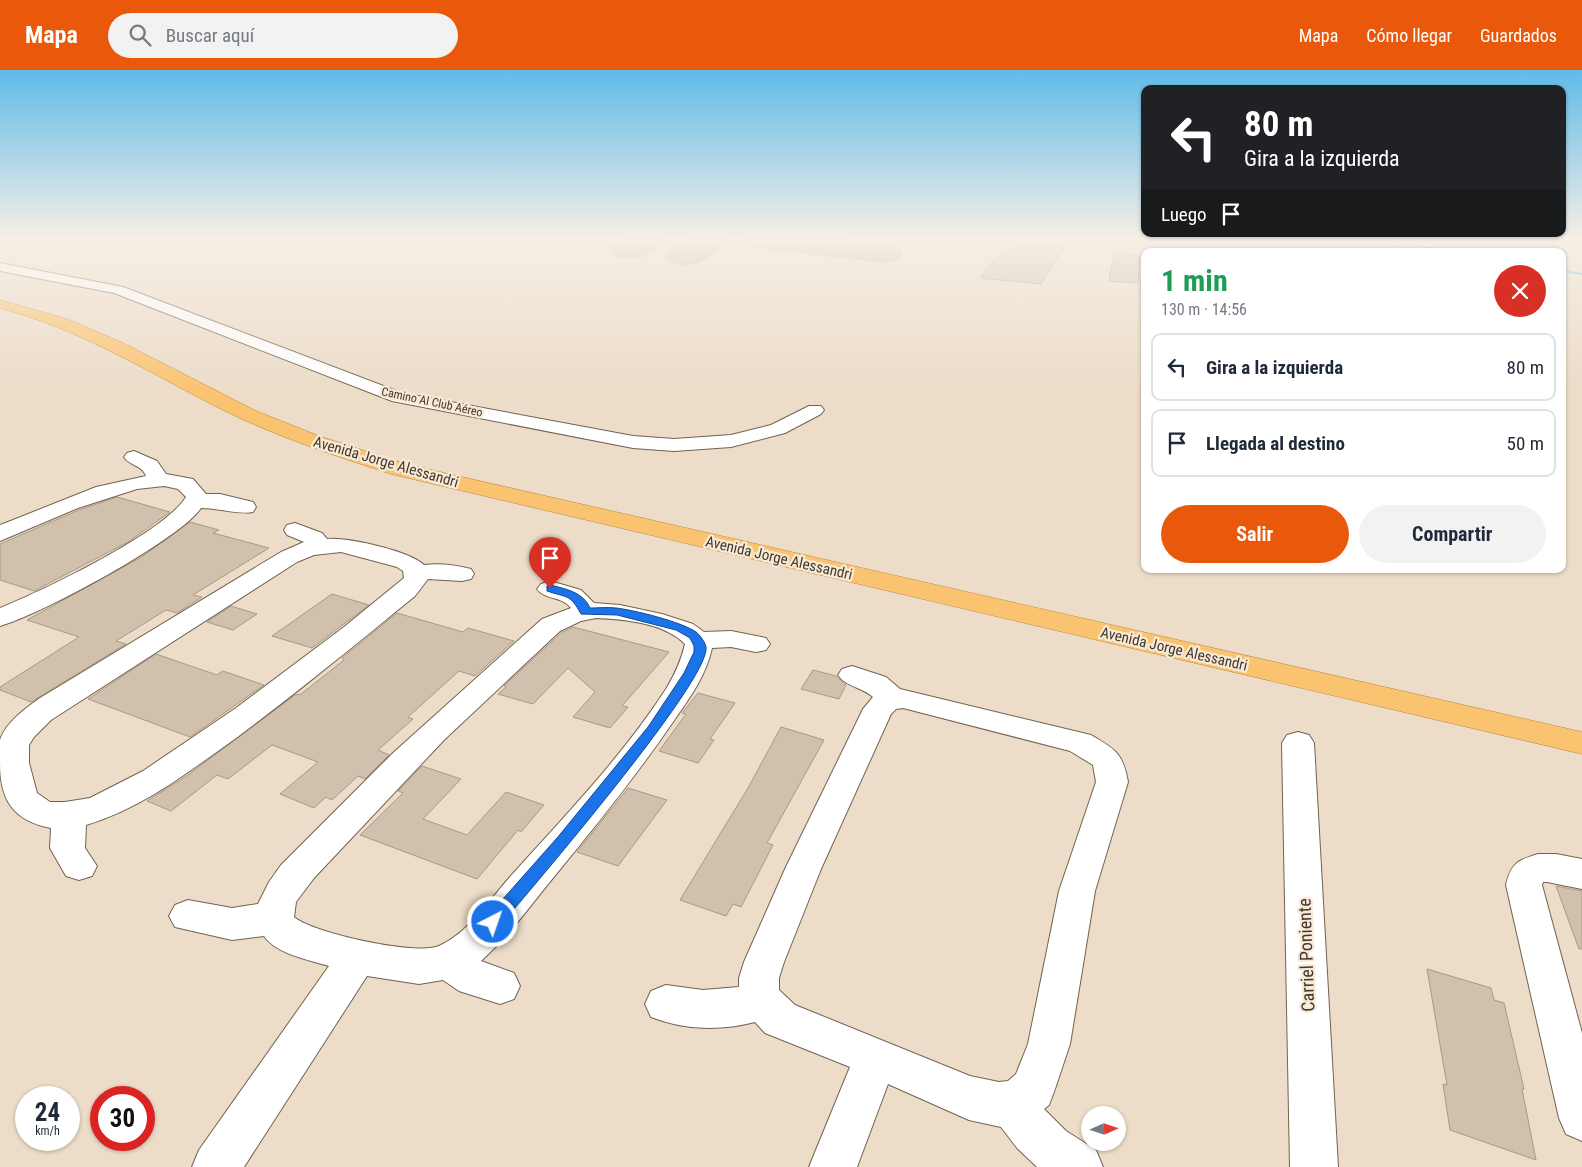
<!DOCTYPE html>
<html lang="es">
<meta charset="utf-8">
<style>
body{margin:0;font-family:"Roboto Condensed",sans-serif;background:#f2f2f3;color:#1f2937;height:100vh;display:flex;flex-direction:column;font-size:19px;white-space:nowrap}
*{box-sizing:border-box;margin:0}
p{font-size:16px;color:#747a83}
.icon{flex:none;width:28px;height:28px;fill:none;stroke:currentColor;stroke-width:2;stroke-linecap:round;stroke-linejoin:round}
.map{position:relative;flex:1;overflow:hidden}
.details{position:absolute;left:1141px;top:178px;width:425px;height:325px;display:flex;flex-direction:column;background:#fff;border-radius:10px;box-shadow:0 1px 4px #0004}
.details>*{flex:none}
.hud{position:absolute;left:1141px;top:15px;width:425px;height:152px;border-radius:10px;box-shadow:0 1px 4px #0004;background:#202124;color:#fff;overflow:hidden}
.needle{width:32px;rotate:87deg}
.tools{position:absolute;left:1081px;top:1036px;display:grid;gap:10px}
.tools a{display:grid;place-items:center;width:45px;height:45px;border-radius:50%;background:#fff;box-shadow:0 1px 4px #0004;font-size:25px}
.speed{position:absolute;left:15px;top:1016px;display:flex;gap:10px;font-size:25px;font-weight:700;text-align:center}
.speed>*{display:grid;place-content:center;width:65px;height:65px;border-radius:50%;background:#fff;box-shadow:0 1px 4px #0004;line-height:1}
.speed small{font-size:12px;font-weight:400}
.speed .limit{border:8px solid #d22;background:#fff;color:#111}
.pin{position:absolute;display:grid;place-items:center;width:42px;height:42px;color:#fff;margin:-51px -21px;border-radius:50% 50% 50% 0;rotate:-45deg;box-shadow:0 0 5px #0007}
.pin .icon{rotate:45deg}
.me{position:absolute;width:55px;margin:-28px;rotate:41deg;stroke-linejoin:round;filter:drop-shadow(0 0 4px #0008)}
.turn{display:flex;align-items:center;gap:18px;height:105px;padding:0 20px;font-size:22px}
.turn .icon{width:65px;height:65px;stroke-width:2.5}
.turn b{display:block;font-size:35px;line-height:42px}
.then{display:flex;align-items:center;height:48px;padding:0 20px;background:#0003;gap:10px;font-size:19px}
.round{display:grid;place-items:center;flex:none;width:52px;height:52px;border-radius:26px;background:#f2f2f3}
.overview{display:flex;align-items:center;justify-content:space-between;height:85px;padding:0 20px}
h1{font-size:30px;font-weight:700;line-height:38px;color:#1e9e55}
.primary-button{display:flex;gap:10px;margin-top:auto;padding:10px 20px}
.primary-button a{flex:1;height:58px;border-radius:30px;background:#ea580c;color:#fff;font-size:20px;font-weight:700;line-height:58px;text-align:center}
.primary-button a+a{background:#f2f2f3;color:#1f2937}
ul{padding:0;list-style:none}
li{display:flex;align-items:center;gap:15px;height:68px;margin:0 10px 8px;padding:0 10px;border:2px solid #e0e1e3;border-radius:10px}
li div{flex:1}
li b{display:block;font-size:19px}
li em{font-style:normal}
header{display:flex;align-items:center;gap:30px;box-sizing:border-box;height:70px;padding:0 25px;background:#ea580c;color:#fff}
header strong{font-size:24px}
nav{display:flex;gap:28px;margin-inline-start:auto;font-size:18px}
.search{width:350px;height:45px;background:#f2f2f3;display:flex;align-items:center;gap:12px;box-sizing:border-box;padding:0 18px;border-radius:28px;color:#747a83;font-size:19px}
.map>svg:first-child{display:block}
.lines{fill:none;stroke-linecap:round;stroke-linejoin:round}
.stream{fill:#31c6e8;fill-rule:evenodd}
.taxiway{fill:#beb0a0;fill-rule:evenodd}
.building{fill:#d0c0ac;stroke:#a89a86}
.minor-casing{stroke:#716351;stroke-width:2}
.trunk-casing{stroke:#b88942;stroke-width:1}
.minor{fill:#fff;fill-rule:evenodd}
.trunk{fill:#fac36f;fill-rule:evenodd}
.route{fill:#1a73e8;stroke:#114b97}
.labels{text-anchor:middle;dominant-baseline:central;stroke-width:4.5;stroke-linejoin:round;paint-order:stroke}
.far-street-label{font-size:12px;fill:#3e3830;stroke:#faead5}
.street-label{font-size:15px;fill:#3e3830;stroke:#faead5}
.near-street-label{font-size:18px;fill:#3e3830;stroke:#faead5}
</style>
<header>
<strong>Mapa</strong>
<div class="search"><svg class="icon" aria-label="search" viewBox="0 0 24 24"><circle cx="10" cy="10" r="6"/><path d="M15 15l6 6"/></svg>Buscar aquí</div>
<nav><a>Mapa</a><a>Cómo llegar</a><a>Guardados</a></nav>
</header>
<div class="map">
<svg width="1582" height="1097" viewBox="0 0 1582 1097">
<rect width="100%" height="100%" fill="#ecdcc8"/>
<g class="lines">
<!-- stream -->
<g class="stream">
<polygon points="1374,169 1383,169 1450,181 1442,181"/>
<polygon points="1562,200 1582,203 1582,205 1562,202"/>
</g>
<!-- taxiway -->
<g class="taxiway">
<path d="M624 169H667C657 185 633 192 615 187L610 180 615 173Z"/>
<path d="M689 169H730C722 181 697 197 683 196 679 196 674 194 671 193L666 186 671 179Z"/>
<polygon points="743,169 850,169 898,176 903,183 898,190 886,193 759,179 747,176"/>
</g>
</g>
<!-- building -->
<g class="building">
<polygon points="1009,172 1064,178 1041,214 980,208"/>
<polygon points="1114,183 1140,186 1138,213 1109,211"/>
<polygon points="117,427 170,442 128,472 34,521 0,510 0,474 79,440"/>
<polygon points="190,452 219,460 213,463 269,478 193,525 202,527 177,543 166,540 116,571 126,574 31,632 0,620 0,617 79,567 27,550 140,488"/>
<polygon points="332,524 369,535 312,578 272,566"/>
<polygon points="231,536 257,544 233,560 207,552"/>
<polygon points="397,543 463,562 468,558 514,571 475,606 459,601 408,647 413,649 378,680 389,685 365,709 358,706 332,730 326,727 314,738 280,724 318,692 272,675 228,709 217,705 171,741 147,731 188,705 295,625 301,624 344,590 342,588"/>
<polygon points="573,557 669,582 622,636 628,637 610,658 573,647 595,622 568,598 533,634 498,624 506,617 504,616 561,563"/>
<polygon points="156,584 217,605 223,601 264,615 190,667 88,629"/>
<polygon points="813,600 836,606 846,615 839,629 801,619"/>
<polygon points="698,623 735,633 710,669 714,670 698,693 659,681 686,644 682,643"/>
<polygon points="781,657 824,670 767,773 773,775 741,837 733,834 726,846 680,830 748,718"/>
<polygon points="422,696 461,709 423,749 467,765 506,722 544,735 521,762 518,760 477,809 360,765 403,723 398,721"/>
<polygon points="628,718 667,730 618,796 577,782"/>
<polygon points="1556,816 1582,821 1582,879 1579,879"/>
<polygon points="1427,899 1491,918 1494,930 1504,933 1524,1019 1522,1019 1536,1090 1450,1060 1443,1014 1447,1015"/>
</g>
<g class="lines">
<defs>
<g id="minor">
<polygon points="0,193 123,217 402,323 633,366 674,369 731,365 771,355 809,336 821,336 824,340 821,344 785,363 731,377 674,381 633,378 392,331 114,223 0,201"/>
<path d="M134 381 157 391 166 404 193 409 206 424H220L253 432 256 437 253 442C240 445 217 438 201 438 181 469 38 546 0 556V538C42 521 164 463 186 427L178 419 164 416 137 419 78 438 0 471V455L8 452 96 417 146 406C142 395 130 396 124 387L127 383Z"/>
<path d="M295 453 322 463 327 469C347 467 410 481 424 495 440 493 455 495 471 499L474 504 471 509 462 511 428 509 415 526C350 579 286 632 218 681 176 711 136 740 86 755L85 778 97 796 92 806 79 810 66 806 50 778 51 758C13 751 0 730 0 693 0 686 0 676 0 670 6 652 26 638 40 628L281 482 304 472 287 465 284 460 287 455ZM341 482 397 497 403 501 404 508 344 557 236 638 143 701 90 728 65 732H50L37 723 29 693V675L34 667 51 650 297 492 314 485Z"/>
<path d="M550 511 581 520 594 533 620 535 662 544 693 554 704 562 731 561 766 568 770 574 766 580 756 582 731 577 712 578C706 606 689 629 673 652 636 706 595 757 553 808 530 836 508 867 481 891L514 903 520 916 514 929 500 934 459 921 443 910 419 914 367 906 244 1097H192L199 1080 329 896C309 890 276 884 264 866L232 870 175 857 169 846 175 835 188 830 232 838 258 834 269 812 281 795 393 683 542 549 571 538C562 526 545 530 537 519L541 514ZM596 548C624 549 665 553 685 574 681 591 675 604 666 619 622 687 563 748 509 808 489 831 468 863 439 876 417 886 312 863 294 847L296 832 314 808 444 670 560 561 581 551Z"/>
<path d="M852 596 886 607 900 619 1091 665C1115 679 1123 683 1128 712L1095 821 1070 974 1055 1019 1049 1035 1044 1039 1066 1061 1096 1080 1103 1097H1037L1017 1078 1001 1057 969 1050 888 1014 857 1097H809L850 997 765 963 755 952C721 961 684 960 651 947L645 934 651 921 666 915 703 920 739 917V908L744 892 785 799 863 639 873 627C862 617 846 617 838 605L842 599ZM903 638 1070 681 1093 695 1096 712 1059 821 1028 974 1016 1004 1008 1011 999 1012 970 1006 795 935 779 920V908L784 892 821 799 891 644 896 639Z"/>
<polygon points="1298,662 1309,665 1314,673 1338,1097 1290,1097 1282,673 1287,665"/>
<path d="M1538 784H1556L1582 789V819L1547 812H1543L1542 815 1582 963V1071L1566 1064 1559 1048 1506 815C1511 793 1518 790 1538 784Z"/>
</g>
<path id="trunk" d="M0 230 67 249 123 273 256 341 319 366 405 394 1582 662V684L391 404C333 385 275 366 221 339 148 302 80 259 0 238Z"/>
</defs>
<!-- minor casing -->
<use href="#minor" class="minor-casing"/>
<!-- trunk casing -->
<use href="#trunk" class="trunk-casing"/>
<!-- minor -->
<use href="#minor" class="minor"/>
<!-- trunk -->
<use href="#trunk" class="trunk"/>
</g>
<!-- sky -->
<linearGradient id="sky" x2="0" y2="1"><stop stop-color="#5fbbe8"/><stop offset="0.52" stop-color="#f6efe6"/><stop offset="1" stop-color="#f6efe6" stop-opacity="0"/></linearGradient>
<rect width="1582" height="323" fill="url(#sky)"/>
<!-- route -->
<path class="route" d="M550 515C566 519 583 522 590 538 598 538 607 537 616 538 634 540 682 552 696 562 700 565 705 572 706 577 711 610 529 821 499 857L493 859 487 857 485 852 487 847 557 768 648 657 684 603 694 582V576L690 568 676 560 617 545 581 544C570 524 568 528 547 521V516Z"/>
<g class="labels">
<!-- far-street labels -->
<g class="far-street-label">
<text transform="translate(432 332) rotate(12)">Camino Al Club Aéreo</text>
</g>
<!-- street labels -->
<g class="street-label">
<text transform="translate(386 392) rotate(16)">Avenida Jorge Alessandri</text>
<text transform="translate(779 488) rotate(13)">Avenida Jorge Alessandri</text>
<text transform="translate(1174 579) rotate(13)">Avenida Jorge Alessandri</text>
</g>
<!-- near-street labels -->
<g class="near-street-label">
<text transform="translate(1306 885) rotate(-92)">Carriel Poniente</text>
</g>
</g>
</svg>
<div class="tools">
<a><svg class="needle" viewBox="-14 -14 28 28"><path d="M0-13l5 13h-10z" fill="#e53935"/><path d="M0 13l5-13h-10z" fill="#747a83"/></svg></a>
</div>
<div class="speed"><div>24<small>km/h</small></div><div class="limit">30</div></div>
<div class="pin" style="left:550px;top:518px;background:#d93025"><svg class="icon" aria-label="arrive" viewBox="0 0 24 24"><path d="M6 21V4h12l-3 4 3 4H6"/></svg></div>
<svg class="me" style="left:493px;top:852px" viewBox="-20 -20 40 40"><circle r="17" fill="#1a73e8" stroke="#fff" stroke-width="3"/><path d="M0-11L8 9 0 5-8 9z" fill="#fff"/></svg>
<div class="hud">
<div class="turn"><svg class="icon" aria-label="left" viewBox="0 0 24 24"><path d="M17 20v-9H6M10 6l-5 5 5 5"/></svg><div><b>80 m</b>Gira a la izquierda</div></div>
<div class="then">Luego<svg class="icon" aria-label="arrive" viewBox="0 0 24 24"><path d="M6 21V4h12l-3 4 3 4H6"/></svg></div>
</div>
<section class="details">
<div class="overview"><div><h1>1 min</h1><p>130 m · 14:56</p></div><a class="round" style="background:#d93025;color:#fff"><svg class="icon" aria-label="close" viewBox="0 0 24 24"><path d="M6 6l12 12M18 6L6 18"/></svg></a></div>
<ul>
<li><svg class="icon" aria-label="left" viewBox="0 0 24 24"><path d="M17 20v-9H6M10 6l-5 5 5 5"/></svg><div><b>Gira a la izquierda</b></div><em>80 m</em></li>
<li><svg class="icon" aria-label="arrive" viewBox="0 0 24 24"><path d="M6 21V4h12l-3 4 3 4H6"/></svg><div><b>Llegada al destino</b></div><em>50 m</em></li>
</ul>
<div class="primary-button"><a>Salir</a><a>Compartir</a></div>
</section>
</div>
